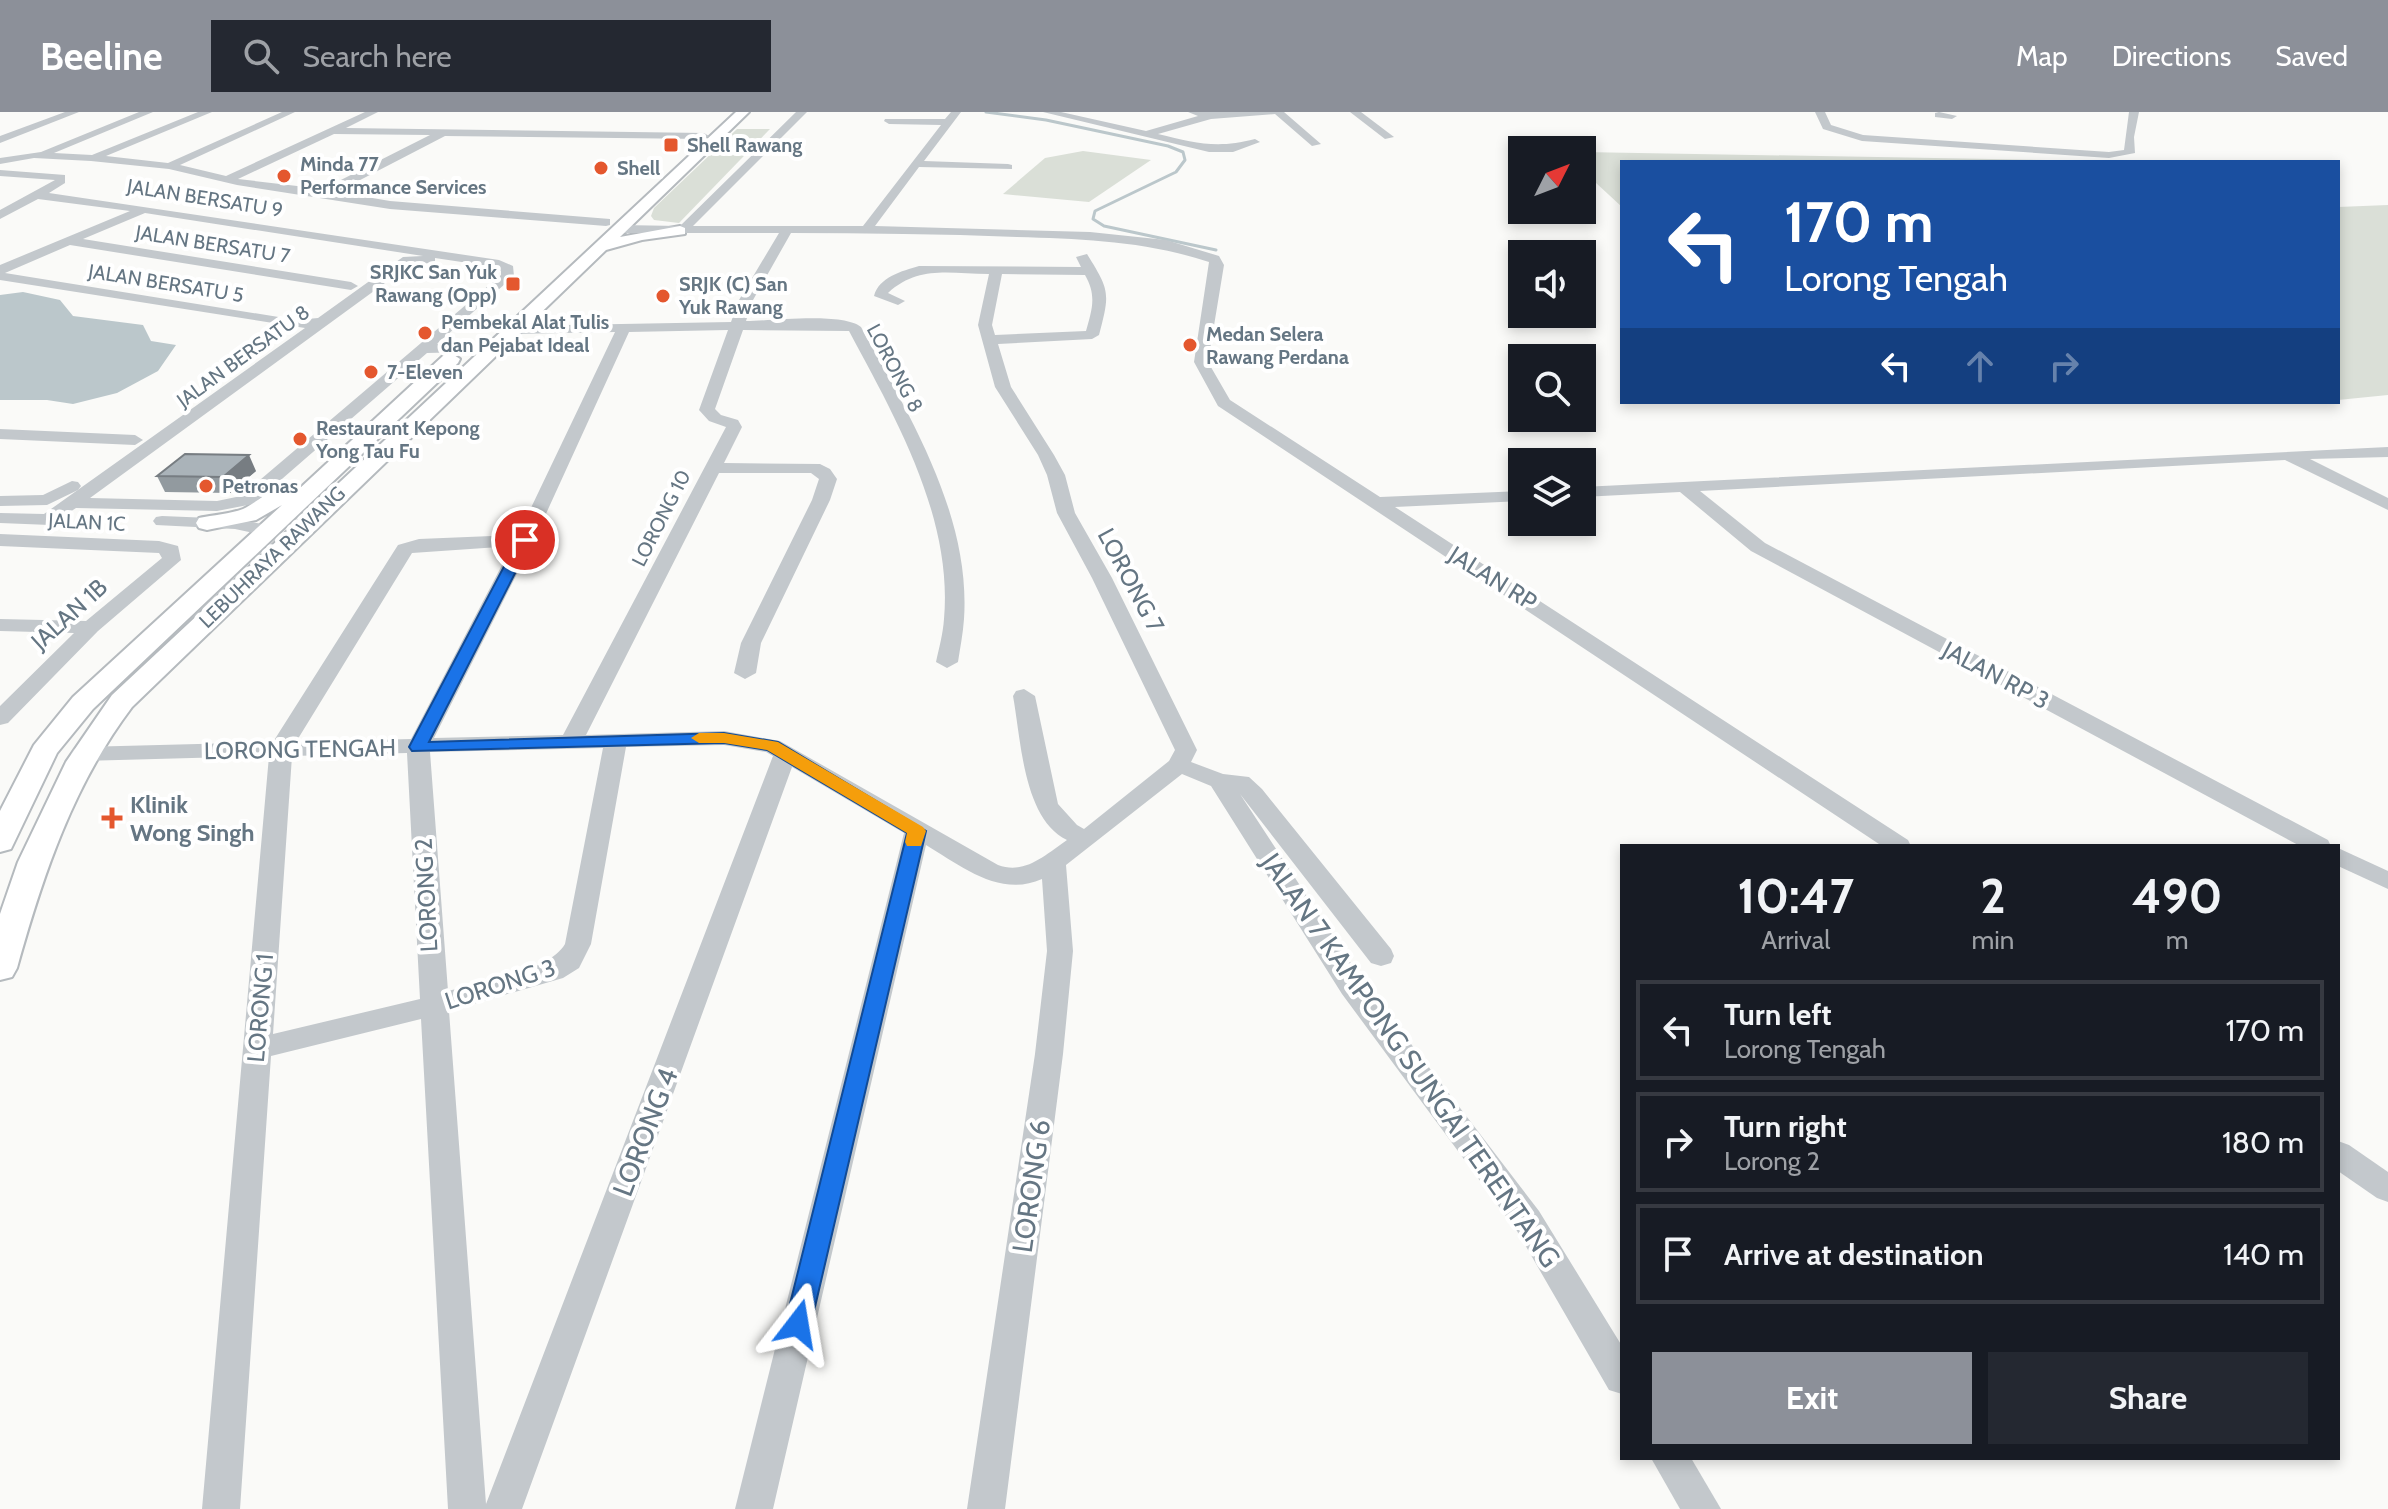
<!DOCTYPE html>
<style>
body{margin:0;font-family:Cabin,sans-serif;background:#242831;color:#f1f3f6;height:100vh;display:flex;flex-direction:column;font-size:30px;white-space:nowrap}
*{box-sizing:border-box;margin:0}
p{font-size:26px;color:#9ea1a6}
.icon{flex:none;width:44px;height:44px;fill:none;stroke:currentColor;stroke-width:2;stroke-linecap:round;stroke-linejoin:round}
.map{position:relative;flex:1;overflow:hidden}
.drawer{position:absolute;left:1620px;top:732px;width:720px;height:616px;display:flex;flex-direction:column;background:#171b24;border-radius:0px;box-shadow:0 4px 12px #0003}
.drawer>*{flex:none}
.banner{position:absolute;left:1620px;top:48px;width:720px;height:244px;border-radius:0px;box-shadow:0 4px 12px #0003;background:#1a4fa0;color:#fff;overflow:hidden}
.needle{width:52px;rotate:48deg}
.buttons{position:absolute;left:1508px;top:24px;display:grid;gap:16px}
.buttons a{display:grid;place-items:center;width:88px;height:88px;border-radius:0px;background:#171b24;box-shadow:0 4px 12px #0003;font-size:40px}
.pin{position:absolute;display:grid;place-items:center;width:68px;height:68px;color:#fff;margin:-34px;border:4px solid #fff;border-radius:50%;box-shadow:0 2px 8px #0007}
.me{position:absolute;width:88px;margin:-44px;rotate:14deg;stroke-linejoin:round;filter:drop-shadow(0 0 6px #0008)}
.turn{display:flex;align-items:center;gap:28px;height:168px;padding:0 32px;font-size:36px}
.turn .icon{width:104px;height:104px;stroke-width:2.5}
.turn b{display:block;font-size:56px;line-height:68px}
.lanes{display:flex;align-items:center;height:76px;padding:0 32px;background:#0003;justify-content:center;gap:40px;direction:ltr}
.lanes .off{opacity:.35}
.eta{display:flex;justify-content:space-evenly;align-items:center;height:136px;text-align:center}
.eta b{font-size:48px;font-weight:800;line-height:56px}
.primary-button{display:flex;gap:16px;margin-top:auto;padding:16px 32px}
.primary-button a{flex:1;height:92px;border-radius:0px;background:#8c9099;color:#fff;font-size:32px;font-weight:800;line-height:92px;text-align:center}
.primary-button a+a{background:#242831;color:#f1f3f6}
ul{padding:0;list-style:none}
li{display:flex;align-items:center;gap:24px;height:100px;margin:0 16px 12px;padding:0 16px;border:4px solid #363941;border-radius:0px}
li div{flex:1}
li b{display:block;font-size:30px}
li em{font-style:normal}
header{display:flex;align-items:center;gap:48px;box-sizing:border-box;height:112px;padding:0 40px;background:#8c9099;color:#fff}
header strong{font-size:38px}
nav{display:flex;gap:44px;margin-inline-start:auto;font-size:28px}
.search{width:560px;height:72px;background:#242831;display:flex;align-items:center;gap:20px;box-sizing:border-box;padding:0 28px;border-radius:0px;color:#9ea1a6;font-size:30px}
.map>svg:first-child{display:block}
.green{fill:#dadfd7}
.water{fill:#bbc7cb}
.lines{fill:none;stroke-linecap:round;stroke-linejoin:round}
.stream{stroke:#bbc7cb;stroke-width:3}
.major-casing{stroke:#b5babe;stroke-width:4}
.minor{fill:#c3c8cc;fill-rule:evenodd}
.major{fill:#fff;fill-rule:evenodd}
.wall{fill:#929a9f}
.shaded-wall{fill:#777d82}
.building{fill:#aab3b9;stroke:#777d82;stroke-width:2}
.route{fill:#1a73e8;stroke:#114b97;stroke-width:2}
.slow{fill:#f59e0b}
.poi-dot{fill:#e4572e;stroke:#fff;stroke-width:3}
.labels{text-anchor:middle;dominant-baseline:central;stroke-width:8;stroke-linejoin:round;paint-order:stroke}
.far-poi-label{font-size:20px;font-weight:bold;fill:#657683;stroke:#fff;text-anchor:start}
.far-street-label{font-size:20px;fill:#657683;stroke:#fff}
.street-label{font-size:24px;fill:#657683;stroke:#fff}
.poi-label{font-size:24px;font-weight:bold;fill:#657683;stroke:#fff;text-anchor:start}
.near-street-label{font-size:28px;fill:#657683;stroke:#fff}
</style>
<header>
<strong>Beeline</strong>
<div class="search"><svg class="icon" aria-label="search" viewBox="0 0 24 24"><circle cx="10" cy="10" r="6"/><path d="M15 15l6 6"/></svg>Search here</div>
<nav><a>Map</a><a>Directions</a><a>Saved</a></nav>
</header>
<div class="map">
<svg width="2388" height="1397" viewBox="0 0 2388 1397">
<rect width="100%" height="100%" fill="#fafaf8"/>
<!-- green -->
<g class="green">
<polygon points="737,17 770,17 679,111 654,108 651,104 654,96"/>
<polygon points="1083,39 1151,48 1089,90 1003,82 1045,46"/>
<polygon points="1582,40 2163,50 1622,50 1622,95 1582,58"/>
<polygon points="2388,93 2388,283 2338,288 2338,95"/>
</g>
<!-- water -->
<polygon class="water" points="23,180 60,188 73,204 143,213 151,229 176,233 158,259 117,281 73,292 47,288 0,288 0,183"/>
<g class="lines">
<!-- stream -->
<polyline class="stream" points="986,0 1046,8 1168,34 1183,40 1185,48 1176,60 1095,99 1093,107 1104,114 1216,138"/>
<defs>
<g id="major">
<path d="M736 0H749L620 125 680 114 685 116V122L642 128 606 138 132 595C73 673 43 763 17 856L12 865 0 868V802L18 750 66 650 112 583Z"/>
<path d="M451 241 460 247 458 251 93 597 57 641 11 737 0 740V699L34 633 73 585 282 393 256 408 207 418 199 416 196 411 199 406C213 403 230 402 243 397 260 389 282 365 299 377L444 243Z"/>
</g>
</defs>
<!-- major casing -->
<use href="#major" class="major-casing"/>
<!-- minor -->
<g class="minor">
<polygon points="65,0 79,0 0,31 0,24"/>
<path d="M139 0H153L54 41 92 43 198 0H212L106 44 168 51 282 0H295L180 53 226 64 365 0H378L346 16 704 21 709 24 704 27 445 24 337 80 390 89 610 107V113L606 114 390 97 237 73 169 57 91 49 34 46 0 52V46L41 40ZM334 22 430 23 323 77 238 67Z"/>
<path d="M796 0H807L693 114H863L941 13 889 12 884 9 885 7H945L951 0H961L924 49 1008 52 1012 53V57L919 55 875 114 1090 120 1166 128 1219 144 1224 153 1208 250 1230 288 1380 385 1522 379V389L1395 395 1908 728 1911 734H1882L1218 294 1194 250 1209 150C1145 129 1083 127 1017 125 941 122 866 121 791 121L753 188 746 209C772 209 842 200 861 215 909 303 971 403 964 507 963 522 960 536 958 550L947 556 936 550C939 536 943 522 944 507 953 405 895 305 849 219L743 218 715 297 721 303 738 308 742 315 724 351 820 352 830 357 837 367 830 388 761 531 756 561 745 567 734 561 741 531 812 388 819 367 811 361H719L586 623 724 619 780 629 998 753C1025 763 1045 743 1067 728 1023 707 1021 627 1013 584L1016 579 1024 577 1035 584 1058 692 1077 713 1084 717 1169 649 1175 638 1092 466 1057 401 1047 363 1038 343 995 275 978 213 989 162C949 162 919 153 888 181L905 189 898 193 874 184C879 165 902 159 919 154L1081 155 1076 145 1087 142C1110 179 1110 181 1099 223L1092 227 998 232 1011 275 1054 343 1065 363 1075 401 1112 466 1197 638 1191 650 1223 662 1249 665 1262 677 1391 837 1394 844 1391 851 1381 854 1371 851 1240 682 1362 868 1539 1099 1622 1234V1282L1609 1278 1517 1119 1342 882 1211 674 1182 662 1066 753 1073 839 1063 942 1005 1397H967L1035 942 1047 839 1042 767C1000 786 961 754 926 733L773 1397H735L904 721 792 655 522 1397H448L421 907 271 944 240 1397H202L269 644 82 649 74 647 71 642 74 637 82 635 273 630 398 433 419 427 518 423 615 220 511 222 504 218 511 214 731 210 739 188 779 121H620L614 117 620 113 680 114ZM1002 162 1085 163C1097 184 1092 197 1086 219L995 223 992 213ZM728 218 699 298 709 309 726 315 563 623 434 626 534 428 629 220ZM512 434 411 627 296 630 412 441ZM724 633 766 640 773 644 486 1392 449 899 563 866 579 856 591 832 626 635ZM603 636 565 832C549 860 479 871 448 879L430 640ZM407 641 420 887 273 922 292 644Z"/>
<path d="M1043 0H1061L1146 19 1198 4 1188 0H1284L1321 32 1312 34 1275 2 1211 7 1158 22C1195 31 1217 37 1255 27L1260 30 1233 40H1209Z"/>
<polygon points="1350,0 1361,0 1394,25 1385,27"/>
<polygon points="1815,0 1825,0 1831,13 1863,23 2109,40 2124,38 2129,0 2139,0 2134,25 2135,41 2109,46 1862,29 1823,17"/>
<polygon points="1939,0 1957,4 1952,7 1935,5 1935,1"/>
<path d="M0 58 65 63V71L49 81 499 148 513 154 514 164 464 208 495 210V216H455L437 232 467 234V240L427 241 253 392 217 399 76 396 50 413 0 411V401L44 402 305 216 0 168V153L130 99 38 87 0 107V98L55 68 0 64ZM145 101 423 144 403 145 318 206 297 208 5 161 70 133 351 178 358 174 351 170 83 127ZM435 146 495 155 501 159V163L241 384 217 389 90 386 411 152 435 151Z"/>
<polygon points="0,317 135,323 143,328 135,333 0,327"/>
<polygon points="2388,335 2388,345 2310,347 2388,386 2388,398 2285,348 1700,379 1765,431 2328,728 2331,734 2300,734 1751,439 1680,380 1582,385 1582,375"/>
<polygon points="72,369 78,370 81,374 78,378 47,393 0,394 0,384 43,383"/>
<polygon points="162,404 235,407 273,414 276,418 267,424 235,417 156,413 153,409 156,405"/>
<polygon points="0,422 159,429 178,434 181,448 98,519 8,611 0,613 0,594 74,521 0,519 0,507 86,509 162,446 159,441 0,434"/>
<polygon points="2338,736 2388,759 2388,777 2338,754"/>
<polygon points="2338,1029 2349,1033 2388,1060 2388,1090 2377,1086 2338,1059"/>
<polygon points="1651,1346 1691,1346 1721,1397 1680,1397"/>
</g>
<!-- major -->
<use href="#major" class="major"/>
</g>
<!-- wall -->
<polygon class="wall" points="256,359 230,381 165,380 157,364"/>
<!-- shaded-wall -->
<polygon class="shaded-wall" points="249,343 256,359 230,381 223,365"/>
<!-- building -->
<polygon class="building" points="185,342 249,343 223,365 157,364"/>
<!-- route -->
<polygon class="route" points="525,424 532,428 429,630 724,621 778,630 926,719 811,1212 808,1220 798,1224 789,1220 785,1212 907,721 767,638 724,631 412,639 409,635 518,428"/>
<!-- slow -->
<polygon class="slow" points="724,621 778,630 923,715 926,719 921,734 907,734 905,730 907,721 767,638 724,631 699,631 691,626 699,621"/>
<!-- markers -->
<g class="poi-dot">
<rect x="663" y="25" width="16" height="16" rx="4"/>
<circle cx="601" cy="56" r="8"/>
<circle cx="284" cy="64" r="8"/>
<rect x="505" y="164" width="16" height="16" rx="4"/>
<circle cx="663" cy="184" r="8"/>
<circle cx="425" cy="221" r="8"/>
<circle cx="1190" cy="233" r="8"/>
<circle cx="371" cy="260" r="8"/>
<circle cx="300" cy="327" r="8"/>
<circle cx="206" cy="374" r="8"/>
<path d="M108 694h8v8h8v8h-8v8h-8v-8h-8v-8h8z"/>
</g>
<g class="labels">
<!-- far-poi labels -->
<g class="far-poi-label">
<text x="687" y="33">Shell Rawang</text>
<text x="300" y="52">Minda 77<tspan x="300" dy="23">Performance Services</tspan></text>
<text x="617" y="56">Shell</text>
<text x="497" y="160" text-anchor="end">SRJKC San Yuk<tspan x="497" dy="23">Rawang (Opp)</tspan></text>
<text x="679" y="172">SRJK (C) San<tspan x="679" dy="23">Yuk Rawang</tspan></text>
<text x="441" y="210">Pembekal Alat Tulis<tspan x="441" dy="23">dan Pejabat Ideal</tspan></text>
<text x="1206" y="222">Medan Selera<tspan x="1206" dy="23">Rawang Perdana</tspan></text>
<text x="387" y="260">7-Eleven</text>
<text x="316" y="316">Restaurant Kepong<tspan x="316" dy="23">Yong Tau Fu</tspan></text>
<text x="222" y="374">Petronas</text>
</g>
<!-- far-street labels -->
<g class="far-street-label">
<text transform="translate(205 86) rotate(9)">JALAN BERSATU 9</text>
<text transform="translate(213 132) rotate(9)">JALAN BERSATU 7</text>
<text transform="translate(166 171) rotate(9)">JALAN BERSATU 5</text>
<text transform="translate(243 244) rotate(-36)">JALAN BERSATU 8</text>
<text transform="translate(895 256) rotate(62)">LORONG 8</text>
<text transform="translate(661 406) rotate(-63)">LORONG 10</text>
<text transform="translate(87 410) rotate(3)">JALAN 1C</text>
<text transform="translate(272 445) rotate(-44)">LEBUHRAYA RAWANG</text>
</g>
<!-- street labels -->
<g class="street-label">
<text transform="translate(1493 466) rotate(32)">JALAN RP</text>
<text transform="translate(1131 468) rotate(62)">LORONG 7</text>
<text transform="translate(69 502) rotate(-42)">JALAN 1B</text>
<text transform="translate(1996 563) rotate(28)">JALAN RP 3</text>
<text transform="translate(300 637) rotate(-1)">LORONG TENGAH</text>
<text transform="translate(426 783) rotate(-93)">LORONG 2</text>
<text transform="translate(500 872) rotate(-18)">LORONG 3</text>
<text transform="translate(260 896) rotate(-85)">LORONG 1</text>
</g>
<!-- poi labels -->
<g class="poi-label">
<text x="130" y="692">Klinik<tspan x="130" dy="28">Wong Singh</tspan></text>
</g>
<!-- near-street labels -->
<g class="near-street-label">
<text transform="translate(1411 948) rotate(55)">JALAN 7 KAMPONG SUNGAI TERENTANG</text>
<text transform="translate(645 1020) rotate(-69)">LORONG 4</text>
<text transform="translate(1031 1074) rotate(-82)">LORONG 6</text>
</g>
</g>
</svg>
<div class="buttons">
<a><svg class="needle" viewBox="-14 -14 28 28"><path d="M0-13l5 13h-10z" fill="#e53935"/><path d="M0 13l5-13h-10z" fill="#9ea1a6"/></svg></a>
<a><svg class="icon" aria-label="sound" viewBox="0 0 24 24"><path d="M4 9h4l5-4v14l-5-4H4zM17 9q2 3 0 6"/></svg></a>
<a><svg class="icon" aria-label="search" viewBox="0 0 24 24"><circle cx="10" cy="10" r="6"/><path d="M15 15l6 6"/></svg></a>
<a><svg class="icon" aria-label="layers" viewBox="0 0 24 24"><path d="M12 4l9 5-9 5-9-5zM3 14l9 5 9-5"/></svg></a>
</div>
<div class="pin" style="left:525px;top:428px;background:#d93025"><svg class="icon" aria-label="arrive" viewBox="0 0 24 24"><path d="M6 21V4h12l-3 4 3 4H6"/></svg></div>
<svg class="me" style="left:798px;top:1212px" viewBox="-20 -20 40 40"><path d="M0-17L14 15 0 8-14 15z" fill="#1a73e8" stroke="#fff" stroke-width="4"/></svg>
<div class="banner">
<div class="turn"><svg class="icon" aria-label="left" viewBox="0 0 24 24"><path d="M17 20v-9H6M10 6l-5 5 5 5"/></svg><div><b>170 m</b>Lorong Tengah</div></div>
<div class="lanes"><svg class="icon" aria-label="left" viewBox="0 0 24 24"><path d="M17 20v-9H6M10 6l-5 5 5 5"/></svg><svg class="icon off" aria-label="ahead" viewBox="0 0 24 24"><path d="M12 20V5M6 11l6-6 6 6"/></svg><svg class="icon off" aria-label="right" viewBox="0 0 24 24"><path d="M7 20v-9h11M14 6l5 5-5 5"/></svg></div>
</div>
<section class="drawer">
<div class="eta">
<div><b>10:47</b><p>Arrival</p></div>
<div><b>2</b><p>min</p></div>
<div><b>490</b><p>m</p></div>
</div>
<ul>
<li><svg class="icon" aria-label="left" viewBox="0 0 24 24"><path d="M17 20v-9H6M10 6l-5 5 5 5"/></svg><div><b>Turn left</b><p>Lorong Tengah</p></div><em>170 m</em></li>
<li><svg class="icon" aria-label="right" viewBox="0 0 24 24"><path d="M7 20v-9h11M14 6l5 5-5 5"/></svg><div><b>Turn right</b><p>Lorong 2</p></div><em>180 m</em></li>
<li><svg class="icon" aria-label="arrive" viewBox="0 0 24 24"><path d="M6 21V4h12l-3 4 3 4H6"/></svg><div><b>Arrive at destination</b></div><em>140 m</em></li>
</ul>
<div class="primary-button"><a>Exit</a><a>Share</a></div>
</section>
</div>
